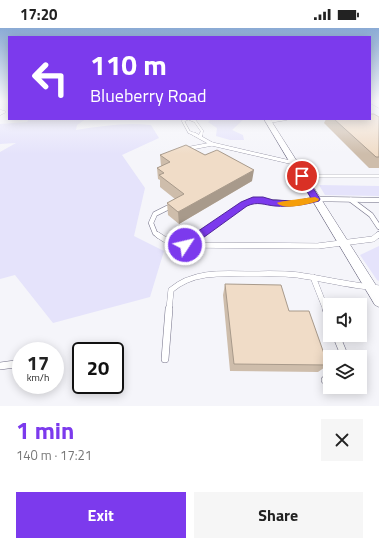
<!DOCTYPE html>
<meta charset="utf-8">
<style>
body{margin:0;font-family:"Titillium Web",sans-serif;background:#f6f6f6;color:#222;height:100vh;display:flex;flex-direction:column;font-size:15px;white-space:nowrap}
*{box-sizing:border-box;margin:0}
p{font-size:13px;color:#767676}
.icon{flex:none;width:22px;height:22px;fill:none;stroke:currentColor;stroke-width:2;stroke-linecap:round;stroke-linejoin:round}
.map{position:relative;height:378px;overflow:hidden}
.details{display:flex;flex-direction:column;background:#fff;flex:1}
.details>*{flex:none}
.hud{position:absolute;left:8px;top:8px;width:363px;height:84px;border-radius:0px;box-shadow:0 2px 10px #0003;background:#7c3aed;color:#fff;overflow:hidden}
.buttons{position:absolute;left:323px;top:270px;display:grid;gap:8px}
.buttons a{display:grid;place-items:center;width:44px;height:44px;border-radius:0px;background:#fff;box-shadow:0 2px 10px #0003;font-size:20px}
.speed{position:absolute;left:12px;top:314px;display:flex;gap:8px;font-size:20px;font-weight:700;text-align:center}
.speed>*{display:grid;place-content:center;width:52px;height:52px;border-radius:50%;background:#fff;box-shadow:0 2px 10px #0003;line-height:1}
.speed small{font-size:10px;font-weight:400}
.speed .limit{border:2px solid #111;border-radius:6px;background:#fff;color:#111}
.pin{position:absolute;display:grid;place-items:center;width:34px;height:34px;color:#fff;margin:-17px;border:2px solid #fff;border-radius:50%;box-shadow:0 1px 4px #0007}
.me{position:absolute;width:44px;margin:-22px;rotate:55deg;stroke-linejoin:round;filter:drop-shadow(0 0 3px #0008)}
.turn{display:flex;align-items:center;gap:14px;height:84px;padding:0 16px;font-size:18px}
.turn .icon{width:52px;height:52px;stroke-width:2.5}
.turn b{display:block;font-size:28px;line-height:34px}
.round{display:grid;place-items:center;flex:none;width:42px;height:42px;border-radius:0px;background:#f6f6f6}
.head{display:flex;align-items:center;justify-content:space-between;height:68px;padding:0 16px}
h1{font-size:24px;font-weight:700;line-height:30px;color:#7c3aed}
.action{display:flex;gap:8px;margin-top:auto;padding:8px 16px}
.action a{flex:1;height:46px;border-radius:0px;background:#7c3aed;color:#fff;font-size:16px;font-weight:700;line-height:46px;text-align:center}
.action a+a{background:#f6f6f6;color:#222}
.status{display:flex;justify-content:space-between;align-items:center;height:28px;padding:0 20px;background:#fff;direction:ltr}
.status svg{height:11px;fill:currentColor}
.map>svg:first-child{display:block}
.green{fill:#e5e3fb}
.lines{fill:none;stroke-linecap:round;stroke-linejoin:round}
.lane-far4-casing{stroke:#727087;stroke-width:3}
.lane-far3-casing{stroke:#727087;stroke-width:4}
.lane-far2-casing{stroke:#727087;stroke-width:5.5}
.lane-far1-casing{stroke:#727087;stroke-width:6}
.lane-casing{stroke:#727087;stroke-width:8}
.street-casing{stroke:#727087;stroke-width:1}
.highway-casing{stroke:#727087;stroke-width:1}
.lane-far4{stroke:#fff;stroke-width:2.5}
.lane-far3{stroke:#fff;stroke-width:3.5}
.lane-far2{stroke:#fff;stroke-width:4.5}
.lane-far1{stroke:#fff;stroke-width:5.5}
.lane{stroke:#fff;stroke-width:7}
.street{fill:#fff;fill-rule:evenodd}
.highway{fill:#fff;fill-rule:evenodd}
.wall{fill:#cebdab}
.shaded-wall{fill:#a89a8b}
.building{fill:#f0dcc7;stroke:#a89a8b}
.route{fill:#7c3aed;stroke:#51269a}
.slow{fill:#f59e0b}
</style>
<div class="status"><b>17:20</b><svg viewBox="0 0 49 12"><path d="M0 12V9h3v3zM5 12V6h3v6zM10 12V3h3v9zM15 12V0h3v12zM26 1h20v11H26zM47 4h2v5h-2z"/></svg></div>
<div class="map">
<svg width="379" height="378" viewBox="0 0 379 378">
<rect width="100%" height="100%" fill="#f5f5fa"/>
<!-- green -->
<g class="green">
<path d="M29 91H86L77 97 76 102C101 98 126 94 151 97L159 110 122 127 145 160 134 208 164 223 150 269 53 295 15 247 0 251V124L16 115 0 116V96L27 94Z"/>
<polygon points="211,91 244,91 232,102 243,107 244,112 230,112 216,108 217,100 208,94"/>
<polygon points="319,157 379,158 379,168 325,167"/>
<polygon points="379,218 379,253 377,252 360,227"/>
</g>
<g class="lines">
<defs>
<g id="lane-far4">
<polyline points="0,83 4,84 0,86"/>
<polyline points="187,91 183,93 189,104 196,107"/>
<polyline points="190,91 195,93 202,103 201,107"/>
<polyline points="268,94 286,91"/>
</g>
<g id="lane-far3">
<polyline points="194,106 212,116 294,135"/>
<polyline points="200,109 201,106"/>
<polyline points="186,121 212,116"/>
<polyline points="302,148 379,148"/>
</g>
<g id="lane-far2">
<polyline points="351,172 371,187 379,199"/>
<polyline points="159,208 155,205 151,195 155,186 167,180"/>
<polyline points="198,208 244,176 253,172 284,175 296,175 316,171 379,172"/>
<polyline points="377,208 379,206"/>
</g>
<g id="lane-far1">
<polyline points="158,207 164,211 185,217 318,218 373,211 378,207"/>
<polyline points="185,217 199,207"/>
<polyline points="313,249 326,282"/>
<path d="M169 282 171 262C192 244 219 245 246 246 263 246 281 245 298 247 325 251 351 258 379 260"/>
</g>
<g id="lane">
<polyline points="326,281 330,292"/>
<polyline points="336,307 345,329"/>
<polyline points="165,331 169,281"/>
<polyline points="0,338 15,336 21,339"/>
<polyline points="325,352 330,352"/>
</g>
<polygon id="street" points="264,91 270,91 379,262 379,279 375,277"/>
<polygon id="highway" points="370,73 379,73 379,80 370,75"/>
</defs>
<!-- lane-far4 casing -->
<use href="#lane-far4" class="lane-far4-casing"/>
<!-- lane-far3 casing -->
<use href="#lane-far3" class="lane-far3-casing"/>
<!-- lane-far2 casing -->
<use href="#lane-far2" class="lane-far2-casing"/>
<!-- lane-far1 casing -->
<use href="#lane-far1" class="lane-far1-casing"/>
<!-- lane casing -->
<use href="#lane" class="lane-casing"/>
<!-- street casing -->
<use href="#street" class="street-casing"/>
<!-- highway casing -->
<use href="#highway" class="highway-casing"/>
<!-- lane-far4 -->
<use href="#lane-far4" class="lane-far4"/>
<!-- lane-far3 -->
<use href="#lane-far3" class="lane-far3"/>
<!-- lane-far2 -->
<use href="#lane-far2" class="lane-far2"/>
<!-- lane-far1 -->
<use href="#lane-far1" class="lane-far1"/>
<!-- lane -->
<use href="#lane" class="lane"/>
<!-- street -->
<use href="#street" class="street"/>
<!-- highway -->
<use href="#highway" class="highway"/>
</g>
<!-- wall -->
<g class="wall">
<polygon points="379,89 379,140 369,140 324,95 326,91 370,91"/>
<polygon points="160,127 205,127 252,153 179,196 168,187 167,175 175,171 160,159 160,152 158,151 157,140 161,138"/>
<polygon points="225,256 289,283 328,337 318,344 230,343 223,267"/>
</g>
<!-- shaded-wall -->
<polygon class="shaded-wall" points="254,142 252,153 179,196 178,184"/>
<!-- building -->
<g class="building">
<polygon points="370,86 374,86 379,89 379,129 376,129 334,91 370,91"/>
<polygon points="186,117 205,127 217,122 254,142 178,184 167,175 184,166 159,147 164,145 157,140 170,134 160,127"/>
<polygon points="225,256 281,257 289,283 309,283 328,337 234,336"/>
</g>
<!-- sky -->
<linearGradient id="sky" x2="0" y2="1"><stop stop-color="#8babd5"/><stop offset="0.58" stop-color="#fafafd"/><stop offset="1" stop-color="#fafafd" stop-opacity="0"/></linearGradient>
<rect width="379" height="126" fill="url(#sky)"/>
<!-- route -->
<path class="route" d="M302 146 305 147 320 171 319 173C304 177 290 179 275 178 264 177 258 173 247 178L189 220H182L180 217 182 214 241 174 253 169H263L273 172 296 173 311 170 298 148Z"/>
<!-- slow -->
<path class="slow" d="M315 169 319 171 318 173C309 176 284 183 277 175 280 173 308 170 315 169Z"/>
</svg>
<div class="buttons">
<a><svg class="icon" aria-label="sound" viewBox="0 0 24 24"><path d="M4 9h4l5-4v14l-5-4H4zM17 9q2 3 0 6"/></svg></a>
<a><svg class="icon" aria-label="layers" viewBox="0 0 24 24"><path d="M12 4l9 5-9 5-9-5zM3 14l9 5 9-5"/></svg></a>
</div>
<div class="speed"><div>17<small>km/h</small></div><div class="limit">20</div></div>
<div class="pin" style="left:302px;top:148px;background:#d93025"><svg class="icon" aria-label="arrive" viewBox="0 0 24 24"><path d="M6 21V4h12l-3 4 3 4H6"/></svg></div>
<svg class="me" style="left:185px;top:217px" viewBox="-20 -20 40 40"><circle r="17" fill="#7c3aed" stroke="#fff" stroke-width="3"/><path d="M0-11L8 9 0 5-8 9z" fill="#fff"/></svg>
<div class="hud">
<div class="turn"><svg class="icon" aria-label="left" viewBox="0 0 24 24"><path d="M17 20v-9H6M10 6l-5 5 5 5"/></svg><div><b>110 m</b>Blueberry Road</div></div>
</div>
</div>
<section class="details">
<div class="head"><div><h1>1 min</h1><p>140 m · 17:21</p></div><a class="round"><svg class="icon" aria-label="close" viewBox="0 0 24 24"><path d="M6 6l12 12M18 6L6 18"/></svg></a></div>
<div class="action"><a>Exit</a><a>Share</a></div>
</section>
